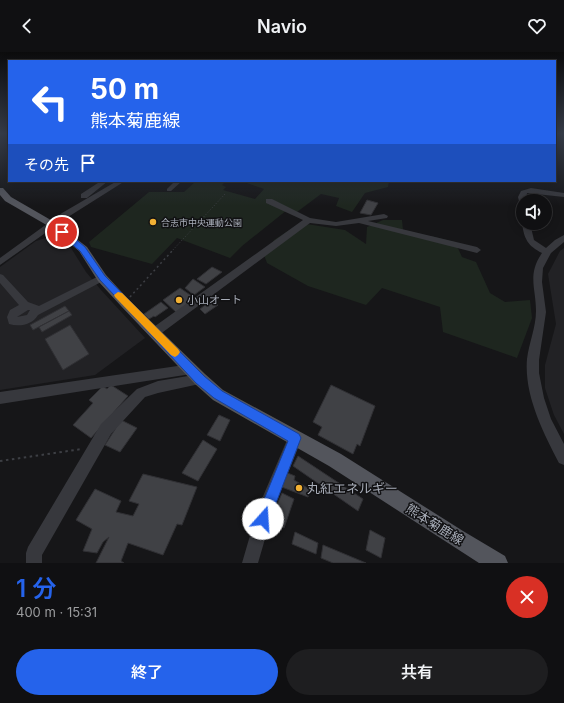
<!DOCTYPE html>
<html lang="ja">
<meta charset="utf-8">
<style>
body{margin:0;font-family:Inter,"Noto Sans JP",sans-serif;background:#1e1e20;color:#f1f3f6;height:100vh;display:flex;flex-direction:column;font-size:15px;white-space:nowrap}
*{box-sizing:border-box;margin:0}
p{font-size:13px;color:#9c9d9f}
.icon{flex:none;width:22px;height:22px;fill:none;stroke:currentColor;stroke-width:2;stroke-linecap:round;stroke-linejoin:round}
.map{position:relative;height:511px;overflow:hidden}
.panel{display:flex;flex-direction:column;background:#101012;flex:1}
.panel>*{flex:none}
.hud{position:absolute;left:8px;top:8px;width:548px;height:122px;border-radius:0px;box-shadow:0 2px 10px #0003,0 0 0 1px #303032;background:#2563eb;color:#fff;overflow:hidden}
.controls{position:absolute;left:516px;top:142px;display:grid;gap:8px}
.controls a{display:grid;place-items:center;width:36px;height:36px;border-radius:50%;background:#101012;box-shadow:0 2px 10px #0003,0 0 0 1px #303032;font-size:20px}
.pin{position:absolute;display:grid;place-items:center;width:34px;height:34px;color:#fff;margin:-17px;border:2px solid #fff;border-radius:50%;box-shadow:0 1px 4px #0007}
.me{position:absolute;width:44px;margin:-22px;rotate:19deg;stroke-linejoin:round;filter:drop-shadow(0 0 3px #0008)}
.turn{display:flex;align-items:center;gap:14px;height:84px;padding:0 16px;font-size:18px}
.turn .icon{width:52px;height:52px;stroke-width:2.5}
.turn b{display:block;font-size:28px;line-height:34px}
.then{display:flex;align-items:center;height:38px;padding:0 16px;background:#0003;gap:8px;font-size:15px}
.round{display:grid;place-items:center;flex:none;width:42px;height:42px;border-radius:21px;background:#1e1e20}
.overview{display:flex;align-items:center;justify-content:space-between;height:68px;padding:0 16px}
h1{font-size:24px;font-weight:600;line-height:30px;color:#2563eb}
.action{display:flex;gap:8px;margin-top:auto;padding:8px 16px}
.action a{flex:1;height:46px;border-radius:24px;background:#2563eb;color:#fff;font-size:16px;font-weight:600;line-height:46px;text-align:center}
.action a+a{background:#1e1e20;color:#f1f3f6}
header{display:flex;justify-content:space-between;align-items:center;height:52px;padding:0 16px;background:#101012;font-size:18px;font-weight:600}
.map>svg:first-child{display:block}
.built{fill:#222225}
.green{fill:#1e261f}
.building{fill:#404145;stroke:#303034}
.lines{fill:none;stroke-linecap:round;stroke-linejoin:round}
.path-far2{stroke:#3d3f44;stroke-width:1;stroke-dasharray:1 2;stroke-linecap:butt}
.path-far1{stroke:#3d3f44;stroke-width:1.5;stroke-dasharray:2 3;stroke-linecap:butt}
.path{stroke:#3d3f44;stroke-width:2;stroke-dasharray:2.5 3.5;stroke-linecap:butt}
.minor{fill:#37383d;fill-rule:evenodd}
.major{fill:#53555c;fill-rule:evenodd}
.route{fill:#2563eb;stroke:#184099}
.slow{fill:#f59e0b}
.poi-dot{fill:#f2b134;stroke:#111113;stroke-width:1.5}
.labels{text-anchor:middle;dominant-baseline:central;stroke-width:3;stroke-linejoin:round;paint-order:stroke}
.far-poi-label{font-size:9px;fill:#a8adb8;stroke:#111113;text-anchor:start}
.poi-label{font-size:11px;fill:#a8adb8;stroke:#111113;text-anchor:start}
.near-poi-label{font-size:13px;fill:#a8adb8;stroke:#111113;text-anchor:start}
.near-street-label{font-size:13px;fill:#a8adb8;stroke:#111113}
</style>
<header><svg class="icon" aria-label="back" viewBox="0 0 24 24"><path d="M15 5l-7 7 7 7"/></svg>Navio<svg class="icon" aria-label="heart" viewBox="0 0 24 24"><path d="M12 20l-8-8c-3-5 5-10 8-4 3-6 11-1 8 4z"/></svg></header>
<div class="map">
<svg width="564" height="511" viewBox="0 0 564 511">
<rect width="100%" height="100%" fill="#161618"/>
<!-- built -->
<g class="built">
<polygon points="52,184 71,196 86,220 101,238 145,286 95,323 0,338 0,215 36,189"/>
<polygon points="564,196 564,382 554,363 545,336 545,313 556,272 548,222 560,199"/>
</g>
<!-- green -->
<g class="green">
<polygon points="196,129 226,129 222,133 226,135 223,138 255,147 264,137 241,129 389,129 388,135 365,141 352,160 336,154 339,146 321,142 297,160 287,158 242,194 230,206 177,186 152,212 91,195 89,190 149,140 184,140"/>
<polygon points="383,168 402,168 403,178 410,183 431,184 455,190 462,205 476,210 490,241 505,250 530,248 532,266 517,306 443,280 440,255 382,236 366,253 308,234 267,211 264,203 274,188 300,171 345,178 366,192 367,175"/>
</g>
<!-- building -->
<g class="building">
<polygon points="367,148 378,151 371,163 360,161"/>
<polygon points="212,215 222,220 206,232 197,227"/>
<polygon points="193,227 205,235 194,243 185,236"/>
<polygon points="180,236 196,247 177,261 163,248"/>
<polygon points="212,248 218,253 205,262 200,257"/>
<polygon points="161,250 168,256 155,265 154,264 149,267 144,262"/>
<polygon points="65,254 69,259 33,278 30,273"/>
<polygon points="69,259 72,263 42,280 39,275"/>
<polygon points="70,273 89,302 63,318 45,287"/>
<polygon points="111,333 128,344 91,386 73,373 93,351 89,348 103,334 107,337"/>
<polygon points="331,333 375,354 360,394 357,392 353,402 318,383 322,375 313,370"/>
<polygon points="219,363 230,368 220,389 207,383"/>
<polygon points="121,368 137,376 120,400 105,393"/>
<polygon points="203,388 217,397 198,429 182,421"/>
<polygon points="298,404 363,447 358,459 293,414"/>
<polygon points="285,420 295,424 294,428 311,438 308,445 279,434"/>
<polygon points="143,422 197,435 182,473 177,472 163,503 128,491 121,509 124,511 96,511 109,485 103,490 97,501 83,499 92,477 76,468 95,437 121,449 116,460 133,464 139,452 129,449"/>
<polygon points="282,441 294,447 284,476 275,471 278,462 274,460"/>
<polygon points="370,478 385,486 381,506 366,498"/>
<polygon points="295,480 318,491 316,502 292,492"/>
<polygon points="323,493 366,511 333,511 321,506"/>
</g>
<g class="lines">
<!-- path-far2 -->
<polyline class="path-far2" points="171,200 225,142"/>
<!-- path-far1 -->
<polyline class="path-far1" points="130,245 172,199"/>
<!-- path -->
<polyline class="path" points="0,409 82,397"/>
<!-- minor -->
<g class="minor">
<polygon points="101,129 108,129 87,146 81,146 81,142"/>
<polygon points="117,129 125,129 68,165 0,213 0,206 62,161"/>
<polygon points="175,129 182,129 171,139 167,139 167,137"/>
<polygon points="229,129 236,129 233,131"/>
<polygon points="531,136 564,141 564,145 527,141 526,149 523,149 523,153 520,153 518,145 521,139"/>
<polygon points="266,147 272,147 310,166 336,170 384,162 388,164 387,166 368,169 477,195 481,198 477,201 359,171 336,174 310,171 159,283 155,284 151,283 150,280 151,277 303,168 266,151"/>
<path d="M523 170V171H530L534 188 546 196 555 188 564 183V190L551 201 543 216 542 230 546 260 539 308V321L544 346 551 367 564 392V413L559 411C543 380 524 343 527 307 529 291 536 275 536 259 536 236 527 223 542 201 528 194 524 187 522 171Z"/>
<path d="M0 222 3 223 28 250 39 254 99 224H105L107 226 105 228 38 263C32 273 20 275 9 272L7 265 10 258 19 253 0 231ZM28 258H30L27 263 17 265Z"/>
<polygon points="191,312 195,313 197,317 195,321 191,322 0,352 0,340"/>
<polygon points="200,322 204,323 206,327 204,331 158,341 145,345 111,382 42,503 42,511 26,511 26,501 28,495 101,372 137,337 158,329"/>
<polygon points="295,379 300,381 302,386 274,456 258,511 242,511 258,456 290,381"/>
</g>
<!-- major -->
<polygon class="major" points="0,136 3,136 11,145 56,171 87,195 106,223 129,248 205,322 223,338 341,402 463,479 505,504 508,511 479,511 329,414 213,348 195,332 121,254 98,229 79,199 50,175 5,149 0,143"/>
</g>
<!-- sky -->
<linearGradient id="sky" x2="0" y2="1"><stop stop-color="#0c0c0d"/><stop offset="0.53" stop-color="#363c48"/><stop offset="1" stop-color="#363c48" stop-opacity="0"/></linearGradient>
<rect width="564" height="154" fill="url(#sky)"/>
<!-- route -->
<polygon class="route" points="59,178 65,178 85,195 105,224 204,324 222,339 299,382 301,386 268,472 263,474 258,472 256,467 288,389 214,346 196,331 100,228 80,199 59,182"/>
<!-- slow -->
<polygon class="slow" points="118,240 122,241 178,297 180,300 178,303 175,305 171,303 115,245 114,243"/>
<!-- markers -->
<g class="poi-dot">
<circle cx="153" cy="170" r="4"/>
<circle cx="179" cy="248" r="4"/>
<circle cx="299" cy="436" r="4"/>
</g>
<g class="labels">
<!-- far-poi labels -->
<g class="far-poi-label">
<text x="161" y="170">合志市中央運動公園</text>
</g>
<!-- poi labels -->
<g class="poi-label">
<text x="187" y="248">小山オート</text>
</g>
<!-- near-poi labels -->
<g class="near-poi-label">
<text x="307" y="436">丸紅エネルギー</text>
</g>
<!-- near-street labels -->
<g class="near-street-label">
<text transform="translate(435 472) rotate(32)">熊本菊鹿線</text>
</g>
</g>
</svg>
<div class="controls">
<a><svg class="icon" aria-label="sound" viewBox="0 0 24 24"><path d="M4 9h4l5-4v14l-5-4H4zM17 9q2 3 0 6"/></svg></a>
</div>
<div class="pin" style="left:62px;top:180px;background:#d93025"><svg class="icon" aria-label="arrive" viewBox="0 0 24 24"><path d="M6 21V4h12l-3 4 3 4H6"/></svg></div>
<svg class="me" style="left:263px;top:467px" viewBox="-20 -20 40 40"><circle r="19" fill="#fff"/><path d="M0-13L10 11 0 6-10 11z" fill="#2563eb"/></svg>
<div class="hud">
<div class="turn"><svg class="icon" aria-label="left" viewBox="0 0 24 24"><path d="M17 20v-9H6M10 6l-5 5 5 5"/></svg><div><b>50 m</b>熊本菊鹿線</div></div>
<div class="then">その先<svg class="icon" aria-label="arrive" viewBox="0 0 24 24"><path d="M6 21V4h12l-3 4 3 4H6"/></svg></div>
</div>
</div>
<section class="panel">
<div class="overview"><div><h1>1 分</h1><p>400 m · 15:31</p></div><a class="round" style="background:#d93025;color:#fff"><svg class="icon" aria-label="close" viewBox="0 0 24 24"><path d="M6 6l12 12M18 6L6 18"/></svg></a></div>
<div class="action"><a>終了</a><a>共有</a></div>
</section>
